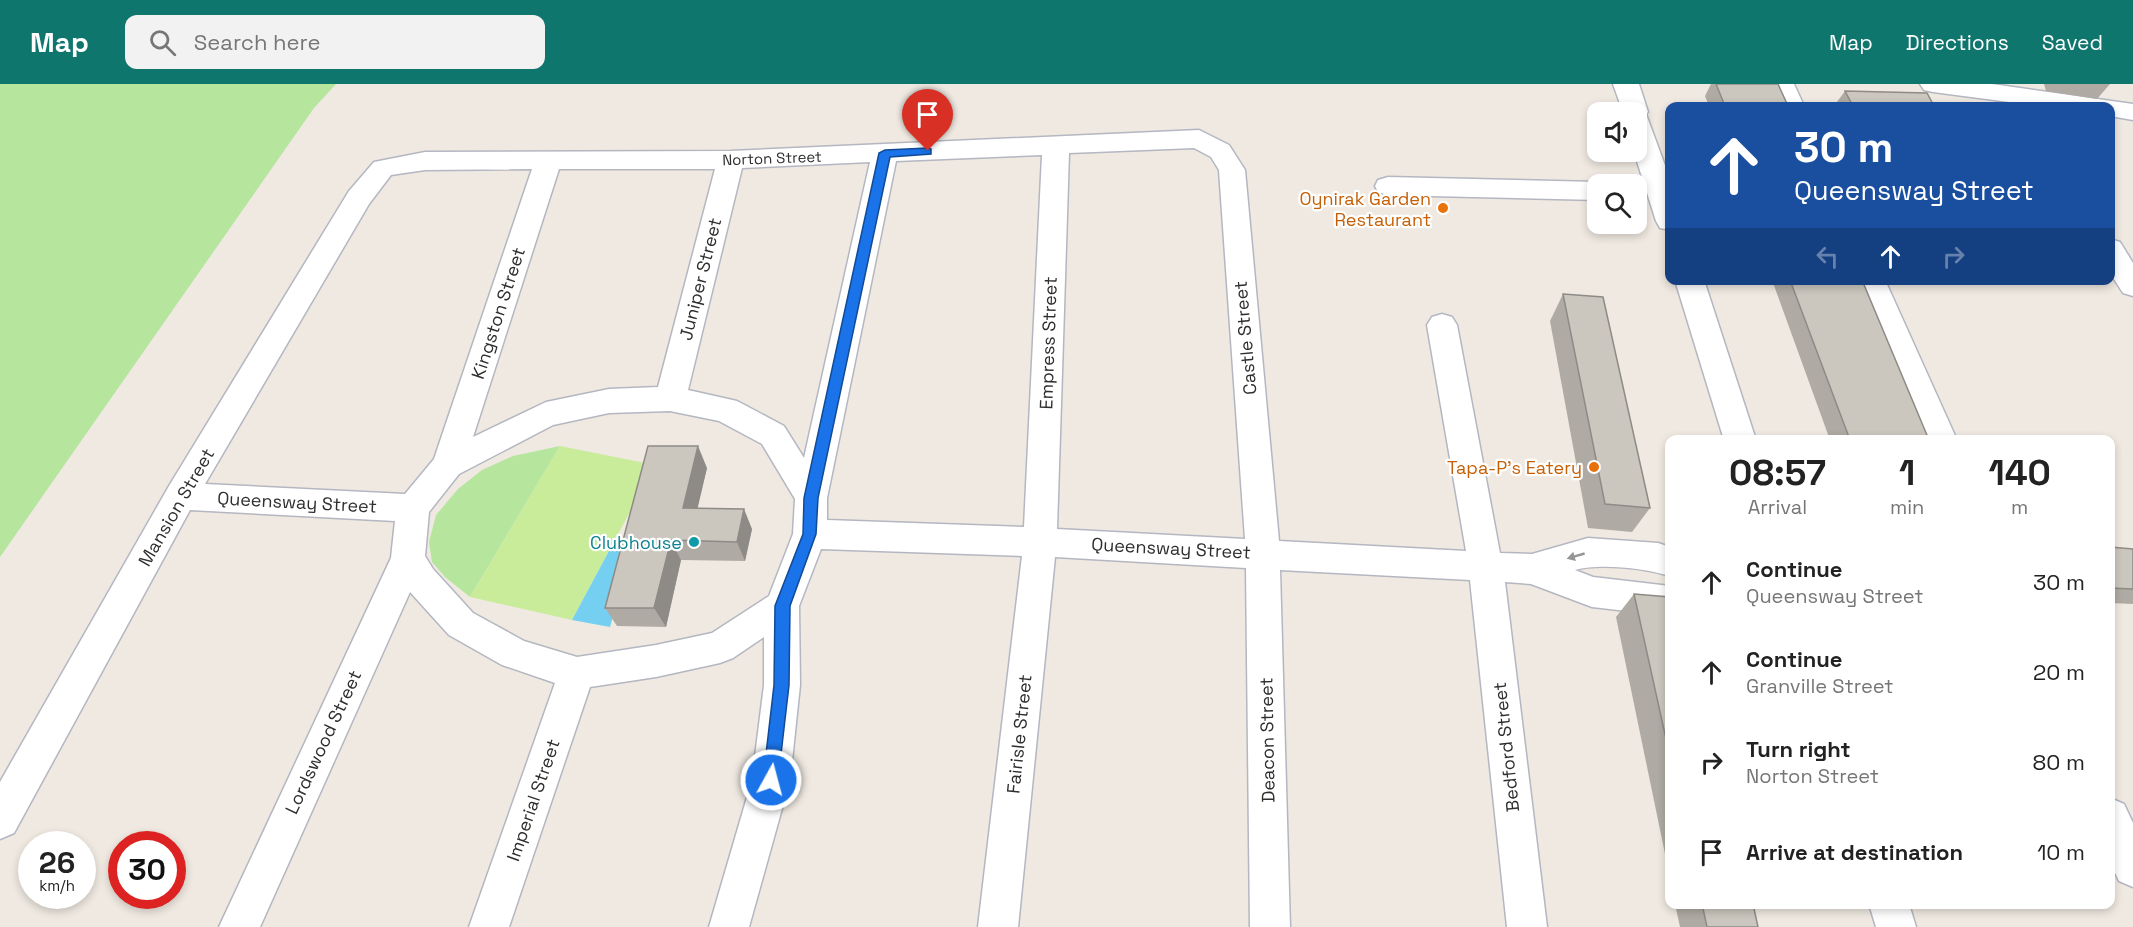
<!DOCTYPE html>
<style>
body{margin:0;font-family:"Space Grotesk",sans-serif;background:#f2f2f2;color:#222;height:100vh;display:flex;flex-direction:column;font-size:22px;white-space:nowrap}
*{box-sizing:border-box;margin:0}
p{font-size:20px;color:#767676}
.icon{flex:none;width:33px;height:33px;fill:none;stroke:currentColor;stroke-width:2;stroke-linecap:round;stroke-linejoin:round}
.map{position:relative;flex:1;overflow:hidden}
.panel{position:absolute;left:1665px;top:351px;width:450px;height:474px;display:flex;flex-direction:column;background:#fff;border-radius:12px;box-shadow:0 3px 9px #0003}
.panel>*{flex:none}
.banner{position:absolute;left:1665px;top:18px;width:450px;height:183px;border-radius:12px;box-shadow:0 3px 9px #0003;background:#1a4fa0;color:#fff;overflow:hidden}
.tools{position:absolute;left:1587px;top:18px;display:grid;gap:12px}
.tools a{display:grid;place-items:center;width:60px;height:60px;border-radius:12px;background:#fff;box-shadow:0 3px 9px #0003;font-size:30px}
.speed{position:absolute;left:18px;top:747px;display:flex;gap:12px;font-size:30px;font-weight:700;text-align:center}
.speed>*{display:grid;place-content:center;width:78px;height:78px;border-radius:50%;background:#fff;box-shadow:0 3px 9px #0003;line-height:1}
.speed small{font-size:15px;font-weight:400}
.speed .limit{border:9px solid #d22;background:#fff;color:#111}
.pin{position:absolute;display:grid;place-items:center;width:51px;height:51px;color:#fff;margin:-62px -26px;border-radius:50% 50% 50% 0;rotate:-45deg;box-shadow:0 0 6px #0007}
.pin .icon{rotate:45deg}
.me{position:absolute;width:66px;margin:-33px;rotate:7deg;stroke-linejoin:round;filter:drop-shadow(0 0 4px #0008)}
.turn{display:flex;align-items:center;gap:21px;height:126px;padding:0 30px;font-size:27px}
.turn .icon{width:78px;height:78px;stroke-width:2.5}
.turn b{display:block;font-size:42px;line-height:51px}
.lanes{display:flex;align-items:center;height:57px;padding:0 30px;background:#0003;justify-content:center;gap:30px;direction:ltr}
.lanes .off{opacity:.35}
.eta{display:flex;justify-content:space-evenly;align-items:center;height:102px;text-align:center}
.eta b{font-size:36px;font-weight:700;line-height:42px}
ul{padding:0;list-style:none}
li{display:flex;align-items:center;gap:18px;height:90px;padding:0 30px}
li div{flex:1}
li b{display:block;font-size:22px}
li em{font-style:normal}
header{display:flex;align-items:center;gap:36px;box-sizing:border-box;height:84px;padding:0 30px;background:#0f766e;color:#fff}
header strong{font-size:28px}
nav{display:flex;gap:33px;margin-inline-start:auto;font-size:21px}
.search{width:420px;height:54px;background:#f2f2f2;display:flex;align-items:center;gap:15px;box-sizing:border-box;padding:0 21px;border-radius:12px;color:#767676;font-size:22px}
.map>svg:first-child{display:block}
.green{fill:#b6e59e}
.pitch{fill:#c9ec9a}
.water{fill:#75cff0}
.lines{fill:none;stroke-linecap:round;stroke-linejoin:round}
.minor-casing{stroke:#b4b7c1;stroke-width:3}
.minor{fill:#fff;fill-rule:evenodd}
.wall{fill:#afaba4}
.shaded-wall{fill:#8e8b86}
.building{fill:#cbc7bf;stroke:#8e8b86;stroke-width:1.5}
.oneway{fill:#969696}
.route{fill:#1a73e8;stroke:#114b97;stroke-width:1.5}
.food-dot{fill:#e8710a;stroke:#fff;stroke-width:2}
.culture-dot{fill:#0f9aa8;stroke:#fff;stroke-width:2}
.labels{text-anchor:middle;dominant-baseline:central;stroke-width:4.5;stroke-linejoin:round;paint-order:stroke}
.far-street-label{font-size:15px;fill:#2e2e2e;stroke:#fff}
.food-label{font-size:18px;fill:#c56008;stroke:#fff;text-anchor:end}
.street-label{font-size:18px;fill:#2e2e2e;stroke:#fff}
.culture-label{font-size:18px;fill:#0d838f;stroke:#fff;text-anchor:end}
</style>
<header>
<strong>Map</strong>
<div class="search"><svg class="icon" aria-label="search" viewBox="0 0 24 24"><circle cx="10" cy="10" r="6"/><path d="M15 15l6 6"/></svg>Search here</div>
<nav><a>Map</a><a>Directions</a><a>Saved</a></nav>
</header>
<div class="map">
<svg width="2133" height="843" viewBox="0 0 2133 843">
<rect width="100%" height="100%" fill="#efe9e1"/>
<!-- green -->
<g class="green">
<polygon points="0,0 336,0 314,24 0,473"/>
<polygon points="560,362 470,513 445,493 432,478 429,458 436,431 458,405 482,386 513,372"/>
</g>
<!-- pitch -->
<polygon class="pitch" points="560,362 655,381 572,536 470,513"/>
<!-- water -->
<polygon class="water" points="617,452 630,471 610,543 572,536"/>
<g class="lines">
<defs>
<g id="minor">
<polygon points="1613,0 1639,0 1648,28 1646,30 1670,95 1670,146 1660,144 1656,137 1634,68 1636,68 1636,28 1623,28"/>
<polygon points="1768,0 1794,0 1804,22 1779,22"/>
<polygon points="1920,0 1992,0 2133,20 2133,36 2110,32 2110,22 2040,22 1933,8 1924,6"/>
<path d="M1199 46 1229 61 1245 86 1279 457 1466 467 1427 241 1432 233 1442 230 1452 233 1457 241 1500 469 1532 470 1588 454 1658 459 1670 463V492C1645 484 1599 479 1575 486L1593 493 1670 502V532L1592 523 1531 500 1505 498 1547 843H1507L1470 496 1280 486 1290 843H1250L1246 484 1055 473 1018 843H978L1022 472 821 465 799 522 800 601 790 696 749 843H709L752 696 764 601V553L733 574 720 579 656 593 590 603 509 843H469L555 599 502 581 449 551 410 508 260 843H219L391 474 395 437 190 426 14 749 0 755V698L169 402 349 107 374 78 425 68 731 67ZM1194 64 1211 73 1219 86 1245 455 1057 445 1069 69ZM1042 71 1024 443 827 436V414L896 77ZM870 78 804 374 784 342 737 317 688 306 742 84ZM532 85 434 375 405 410 205 400 369 120 391 91 425 86ZM559 85H715L658 303 609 305 546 318 473 353ZM670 327 719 337 762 360 795 415 793 450 769 512 712 549 656 561 577 573 524 557 473 529 433 485 425 472 429 428 459 390 553 341 609 329Z"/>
<polygon points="1388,93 1598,98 1608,100 1598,100 1598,116 1388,111 1378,108 1375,102 1378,96"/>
<polygon points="2110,155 2120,158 2133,179 2133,212 2123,209 2110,189"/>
<polygon points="1675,196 1704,196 1756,356 1724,356"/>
<polygon points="1856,196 1885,196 1957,356 1925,356"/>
<polygon points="2110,714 2124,720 2133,739 2133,803 2119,797 2110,778"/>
<polygon points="1869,820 1909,820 1916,843 1876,843"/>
</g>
</defs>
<!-- minor casing -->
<use href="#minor" class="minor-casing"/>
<!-- minor -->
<use href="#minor" class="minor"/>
</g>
<!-- wall -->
<g class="wall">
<polygon points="1711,0 1778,0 1788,22 1709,22 1705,12"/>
<polygon points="2044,0 2110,0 2097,15 2046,7"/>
<polygon points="1845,7 1934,22 1834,22"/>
<polygon points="1772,196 1862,196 1929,356 1830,356"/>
<polygon points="1563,210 1650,424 1632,448 1588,444 1550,237"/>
<polygon points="707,384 697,424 752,445 745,477 681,476 666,543 617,542 605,524"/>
<polygon points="2110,463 2133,465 2133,520 2110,519"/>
<polygon points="1634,510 1670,513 1670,794 1616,533"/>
<polygon points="1675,820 1753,820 1758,843 1680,843"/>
</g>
<!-- shaded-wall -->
<g class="shaded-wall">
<polygon points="698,362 707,384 693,444 683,424"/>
<polygon points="744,425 752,445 745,477 737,458"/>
<polygon points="671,456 681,476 666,543 654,524"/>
</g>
<!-- building -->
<g class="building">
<polygon points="1716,0 1778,0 1788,22 1725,22"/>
<polygon points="1845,7 1927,9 1934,22 1853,22"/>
<polygon points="1790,196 1862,196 1929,356 1850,356"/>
<polygon points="1563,210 1603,213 1650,424 1605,420"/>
<polygon points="648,362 698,362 683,424 744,425 737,458 671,456 654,524 605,524"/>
<polygon points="2110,463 2133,465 2133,505 2110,504"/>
<polygon points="1634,510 1670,513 1670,673"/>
<polygon points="1702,820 1753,820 1758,843 1707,843"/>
</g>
<!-- one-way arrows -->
<defs><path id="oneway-solid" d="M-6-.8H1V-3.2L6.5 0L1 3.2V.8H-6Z" transform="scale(1.5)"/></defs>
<use class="oneway" href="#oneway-solid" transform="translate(1576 472) rotate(164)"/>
<!-- route -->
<polygon class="route" points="928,64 931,65 931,70 890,73 818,414 816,450 790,522 789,601 778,696 776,701 771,703 765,701 763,696 774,601 775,522 803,450 804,414 879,69 885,66"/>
<!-- markers -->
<g class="food-dot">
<circle cx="1443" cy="124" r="6"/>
<circle cx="1594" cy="383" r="6"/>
</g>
<circle class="culture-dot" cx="694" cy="458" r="6"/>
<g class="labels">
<!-- far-street labels -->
<g class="far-street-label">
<text transform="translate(772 74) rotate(-2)">Norton Street</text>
</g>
<!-- food labels -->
<g class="food-label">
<text x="1431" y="114">Oynirak Garden<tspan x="1431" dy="21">Restaurant</tspan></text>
<text x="1582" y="383">Tapa-P's Eatery</text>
</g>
<!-- street labels -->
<g class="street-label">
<text transform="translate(700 195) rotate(-76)">Juniper Street</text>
<text transform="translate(498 229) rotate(-72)">Kingston Street</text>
<text transform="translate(1245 254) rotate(-95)">Castle Street</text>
<text transform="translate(1048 259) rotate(-88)">Empress Street</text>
<text transform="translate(297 418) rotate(3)">Queensway Street</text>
<text transform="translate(176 423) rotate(-60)">Mansion Street</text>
<text transform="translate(1171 464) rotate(3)">Queensway Street</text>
<text transform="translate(1019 650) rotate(-84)">Fairisle Street</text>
<text transform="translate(1267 656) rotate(-91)">Deacon Street</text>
<text transform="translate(323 658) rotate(-65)">Lordswood Street</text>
<text transform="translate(1506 663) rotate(-96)">Bedford Street</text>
<text transform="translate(533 716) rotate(-71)">Imperial Street</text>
</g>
<!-- culture labels -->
<g class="culture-label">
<text x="682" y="458">Clubhouse</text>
</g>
</g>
</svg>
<div class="tools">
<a><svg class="icon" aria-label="sound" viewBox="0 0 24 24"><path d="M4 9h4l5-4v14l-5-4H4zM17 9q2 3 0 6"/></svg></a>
<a><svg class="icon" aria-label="search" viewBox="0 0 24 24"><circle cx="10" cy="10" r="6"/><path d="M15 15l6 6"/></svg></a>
</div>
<div class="speed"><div>26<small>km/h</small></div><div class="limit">30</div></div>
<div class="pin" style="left:928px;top:67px;background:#d93025"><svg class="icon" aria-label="arrive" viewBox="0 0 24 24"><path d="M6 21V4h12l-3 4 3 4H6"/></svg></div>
<svg class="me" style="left:771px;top:696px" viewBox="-20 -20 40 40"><circle r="17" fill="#1a73e8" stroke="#fff" stroke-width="3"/><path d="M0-11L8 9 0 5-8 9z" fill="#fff"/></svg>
<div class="banner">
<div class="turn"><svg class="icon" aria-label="ahead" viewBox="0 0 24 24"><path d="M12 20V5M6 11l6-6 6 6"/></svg><div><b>30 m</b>Queensway Street</div></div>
<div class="lanes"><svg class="icon off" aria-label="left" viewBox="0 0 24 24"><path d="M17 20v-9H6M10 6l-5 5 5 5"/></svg><svg class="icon" aria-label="ahead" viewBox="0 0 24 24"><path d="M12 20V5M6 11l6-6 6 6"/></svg><svg class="icon off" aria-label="right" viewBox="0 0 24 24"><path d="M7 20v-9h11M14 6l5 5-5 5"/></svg></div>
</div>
<section class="panel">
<div class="eta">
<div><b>08:57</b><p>Arrival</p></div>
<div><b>1</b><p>min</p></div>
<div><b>140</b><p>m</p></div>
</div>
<ul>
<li><svg class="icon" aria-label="ahead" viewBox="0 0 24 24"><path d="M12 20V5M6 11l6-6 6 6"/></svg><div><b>Continue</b><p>Queensway Street</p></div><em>30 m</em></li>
<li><svg class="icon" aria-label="ahead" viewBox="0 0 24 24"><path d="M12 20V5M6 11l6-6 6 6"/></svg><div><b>Continue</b><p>Granville Street</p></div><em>20 m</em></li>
<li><svg class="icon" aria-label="right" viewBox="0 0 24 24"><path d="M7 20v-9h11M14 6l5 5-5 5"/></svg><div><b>Turn right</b><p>Norton Street</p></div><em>80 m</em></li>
<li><svg class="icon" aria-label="arrive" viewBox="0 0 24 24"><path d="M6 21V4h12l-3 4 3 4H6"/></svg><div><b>Arrive at destination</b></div><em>10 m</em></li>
</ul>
</section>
</div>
